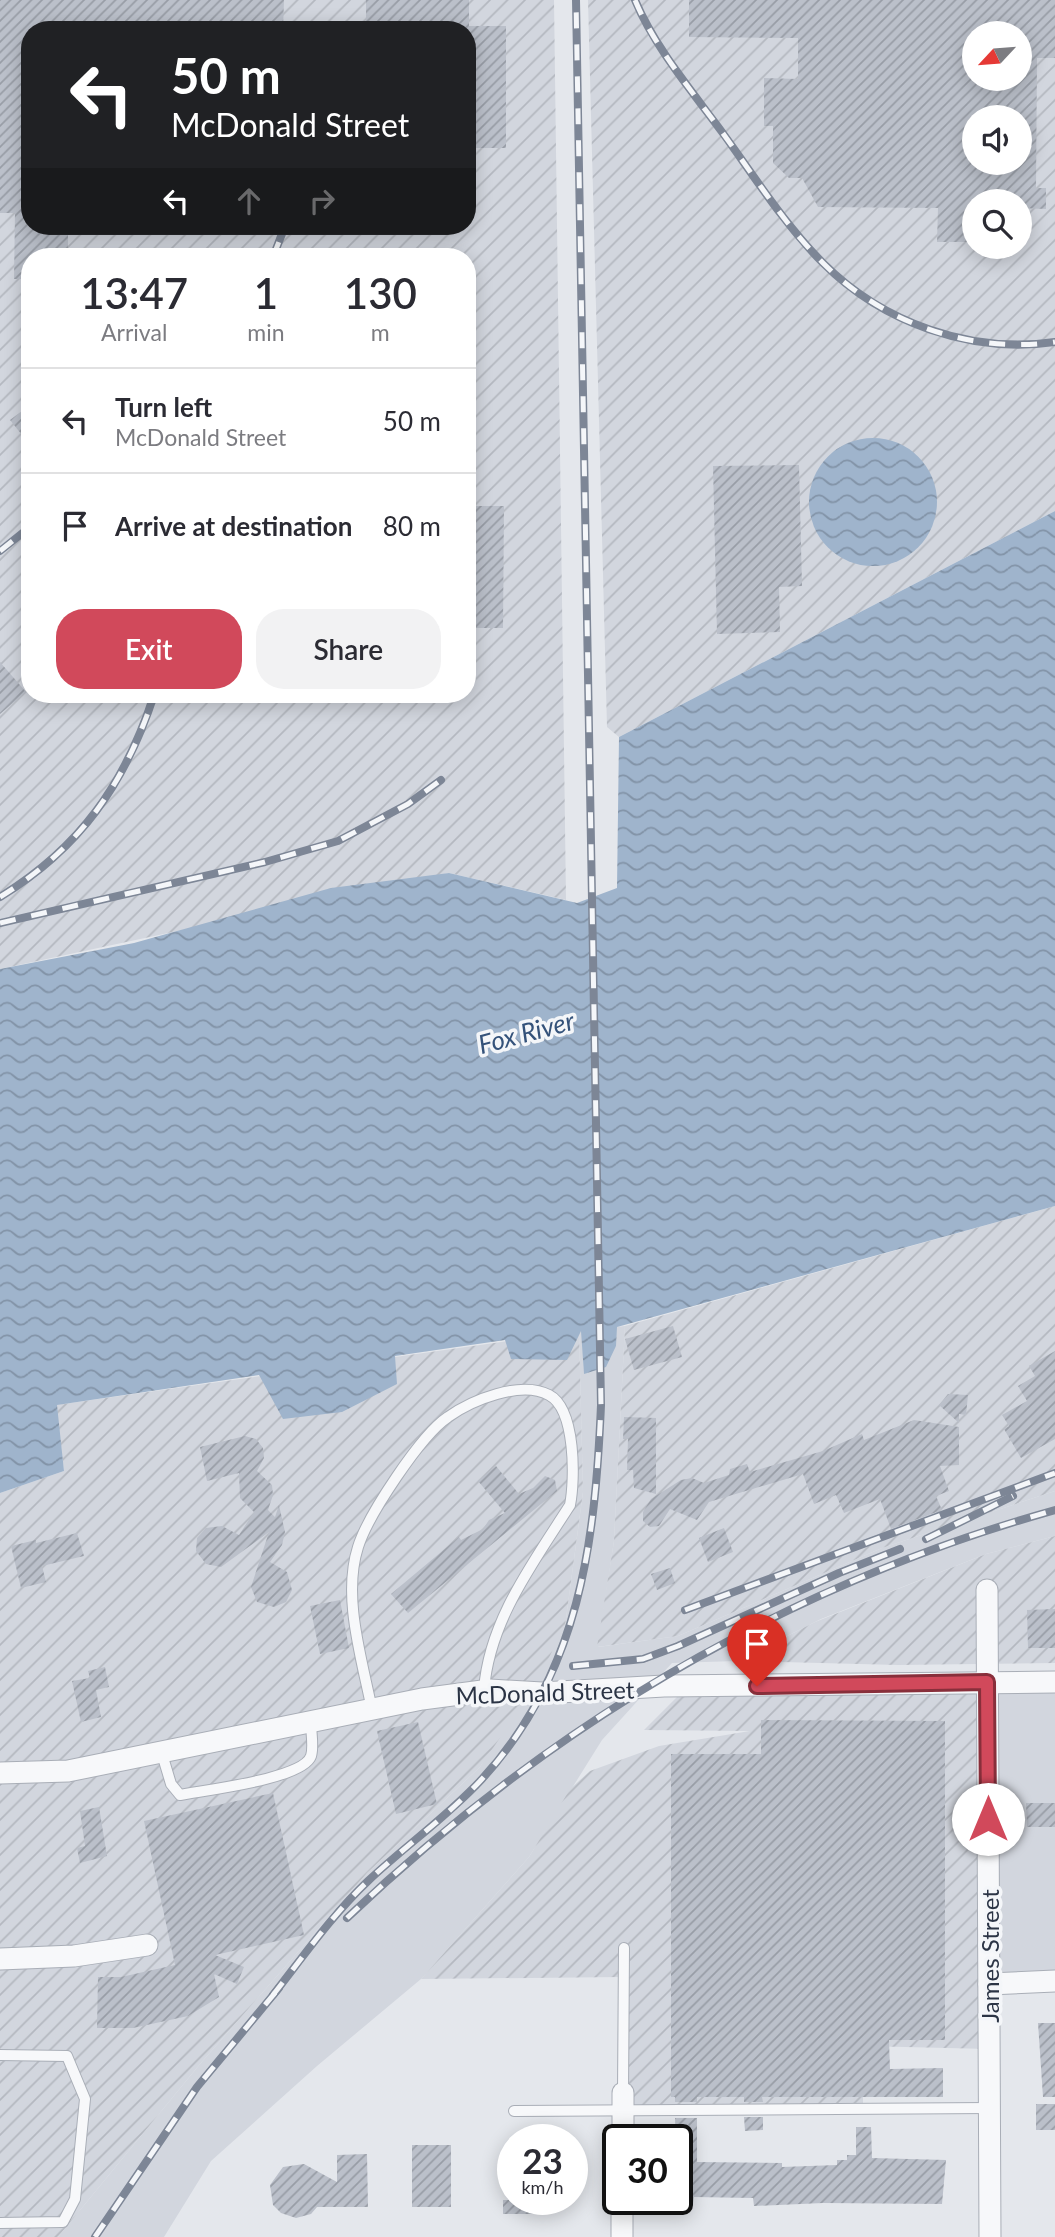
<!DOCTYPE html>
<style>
body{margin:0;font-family:Lato,sans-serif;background:#f2f2f3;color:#2b2b33;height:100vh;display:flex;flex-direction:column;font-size:26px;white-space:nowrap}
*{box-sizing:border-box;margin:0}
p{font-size:23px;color:#7c7c81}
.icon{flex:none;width:38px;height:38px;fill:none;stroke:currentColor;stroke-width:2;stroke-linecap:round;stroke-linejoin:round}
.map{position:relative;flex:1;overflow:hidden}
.sheet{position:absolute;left:21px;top:248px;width:455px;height:455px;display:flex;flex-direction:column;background:#fff;border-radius:28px;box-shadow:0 4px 18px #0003}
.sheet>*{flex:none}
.banner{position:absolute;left:21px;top:21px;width:455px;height:214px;border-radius:28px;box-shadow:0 4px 18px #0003;background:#202124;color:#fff;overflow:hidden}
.needle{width:46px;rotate:244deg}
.fabs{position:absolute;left:962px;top:21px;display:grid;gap:14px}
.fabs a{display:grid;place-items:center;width:70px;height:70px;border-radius:50%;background:#fff;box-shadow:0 4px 18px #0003;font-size:35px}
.speed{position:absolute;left:497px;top:2124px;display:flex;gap:14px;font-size:35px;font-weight:700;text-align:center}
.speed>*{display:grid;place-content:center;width:91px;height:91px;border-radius:50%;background:#fff;box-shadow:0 4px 18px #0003;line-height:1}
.speed small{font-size:18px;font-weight:400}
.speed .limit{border:4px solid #111;border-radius:10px;background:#fff;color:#111}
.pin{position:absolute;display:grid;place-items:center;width:60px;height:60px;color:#fff;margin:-72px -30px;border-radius:50% 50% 50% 0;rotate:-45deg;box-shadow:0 0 7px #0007}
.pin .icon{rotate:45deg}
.me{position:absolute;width:77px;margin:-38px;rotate:0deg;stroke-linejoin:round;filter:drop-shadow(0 0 5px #0008)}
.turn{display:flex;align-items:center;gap:24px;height:147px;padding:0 35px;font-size:32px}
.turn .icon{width:91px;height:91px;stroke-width:2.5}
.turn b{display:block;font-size:49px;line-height:60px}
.lanes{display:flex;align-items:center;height:66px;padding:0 35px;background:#0003;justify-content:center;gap:35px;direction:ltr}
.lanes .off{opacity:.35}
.eta{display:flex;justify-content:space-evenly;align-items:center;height:119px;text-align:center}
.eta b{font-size:42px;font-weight:600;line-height:49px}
.cta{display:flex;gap:14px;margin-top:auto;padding:14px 35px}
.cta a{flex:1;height:80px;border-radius:28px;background:#d1495b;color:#fff;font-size:28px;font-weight:600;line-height:80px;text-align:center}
.cta a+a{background:#f2f2f3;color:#2b2b33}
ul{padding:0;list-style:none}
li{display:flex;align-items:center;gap:21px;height:105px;padding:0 35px;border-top:2px solid #e1e1e2}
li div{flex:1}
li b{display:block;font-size:26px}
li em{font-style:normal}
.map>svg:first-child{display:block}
.built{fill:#d2d6de}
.industrial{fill:url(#industrial-furrows);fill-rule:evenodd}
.water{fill:url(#water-waves)}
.building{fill:url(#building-hatch);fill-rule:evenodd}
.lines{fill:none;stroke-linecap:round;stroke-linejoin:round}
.service-casing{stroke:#a9aeb7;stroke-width:12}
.minor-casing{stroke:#a9aeb7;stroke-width:23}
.service{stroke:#f7f8fa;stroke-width:10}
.minor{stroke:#f7f8fa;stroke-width:21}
.rail-casing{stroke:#7d8696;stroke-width:8}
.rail{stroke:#f4f6f9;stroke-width:5;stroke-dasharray:16;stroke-linecap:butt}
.route-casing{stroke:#882f3b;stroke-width:18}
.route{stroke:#d1495b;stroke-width:12}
.labels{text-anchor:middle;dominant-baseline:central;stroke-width:7;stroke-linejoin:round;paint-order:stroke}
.street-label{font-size:24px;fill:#2b3445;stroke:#f4f6f9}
.water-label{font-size:26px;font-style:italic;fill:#34527a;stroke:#f4f6f9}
</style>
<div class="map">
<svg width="1055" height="2237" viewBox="0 0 1055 2237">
<defs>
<pattern id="industrial-furrows" width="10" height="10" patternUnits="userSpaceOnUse" patternTransform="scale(1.75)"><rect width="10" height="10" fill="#d2d6de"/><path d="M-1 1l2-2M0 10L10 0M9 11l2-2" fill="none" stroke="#b4b8c0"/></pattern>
<pattern id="water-waves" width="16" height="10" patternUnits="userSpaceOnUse" patternTransform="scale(1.75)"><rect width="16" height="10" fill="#9fb4cc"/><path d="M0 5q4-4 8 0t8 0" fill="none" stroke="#8293a7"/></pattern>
<pattern id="building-hatch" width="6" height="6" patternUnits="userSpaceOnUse" patternTransform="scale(1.75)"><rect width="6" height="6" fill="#bbc0ca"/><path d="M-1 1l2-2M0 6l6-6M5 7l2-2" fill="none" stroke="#989da6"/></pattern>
</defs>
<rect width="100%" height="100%" fill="#e4e7ec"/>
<!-- built -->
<g class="built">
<polygon points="625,1326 614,1541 598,1647 678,1636 882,1548 1055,1491 1055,1536 986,1554 821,1619 737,1661 672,1663 602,1740 529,1857 421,1979 317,2066 211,2161 164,2237 58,2237 200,2064 367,1873 480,1767 565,1626 583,1492 579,1331 582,1331 584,1373 616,1346 616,1327"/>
<polygon points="987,1682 1055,1682 1055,1981 989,1984"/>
</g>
<!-- industrial -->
<g class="industrial">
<path d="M0 0H554L566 900 449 873 0 969ZM30 30H467V226H30ZM30 257H467V695H30Z"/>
<path d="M588 0H1055V511L619 737 607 727ZM975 33H1020V79H975ZM975 117H1020V163H975ZM975 201H1020V247H975Z"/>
<polygon points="1055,1206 1055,1491 882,1548 678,1636 597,1647 614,1541 625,1326"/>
<polygon points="579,1331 583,1492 565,1626 532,1691 480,1767 367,1873 200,2064 58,2237 0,2237 0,1493 64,1471 56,1405"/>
<polygon points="1055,1536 1055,1663 898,1665 738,1661 815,1622 986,1554"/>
<polygon points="987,1682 989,2049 863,2046 863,2107 623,2110 621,1977 421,1979 529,1857 570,1789 590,1771 659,1746 750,1731 644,1730 688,1686"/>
</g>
<!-- water -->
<g class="water">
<circle cx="873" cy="502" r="64"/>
<polygon points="1055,511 1055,1206 617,1327 616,1346 606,1367 584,1374 581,1331 567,1360 511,1359 505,1340 395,1356 397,1384 342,1412 283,1419 259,1375 57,1405 64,1471 0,1493 0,969 134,943 331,888 449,873 577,903 617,888 619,737"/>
</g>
<!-- building -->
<g class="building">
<polygon points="0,0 284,0 283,30 30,30 30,226 68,226 68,257 30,257 30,279 14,279 15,213 0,213"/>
<polygon points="366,0 469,0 469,26 506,26 506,148 467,148 467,30 366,30"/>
<path d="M689 0H1055V58H1037L1036 188H1046V209L1020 208V201H975V208H971V242H937L938 208 818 207 802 178H789L773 163V126H764V78L798 79V38L689 37ZM975 33H1020V79H975ZM975 117H1020V163H975Z"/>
<polygon points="30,405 30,445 10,420"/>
<polygon points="799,465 802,586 779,587 780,632 717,634 713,466"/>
<polygon points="467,506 504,506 503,628 467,628"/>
<polygon points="0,662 26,692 0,714"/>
<polygon points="673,1326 682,1357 634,1370 625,1339"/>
<polygon points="1055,1351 1055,1439 1021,1458 1004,1429 1009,1426 1002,1415 1027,1401 1018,1386 1035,1376 1029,1366"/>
<polygon points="948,1394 968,1395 966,1415 959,1414 959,1423 939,1405"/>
<polygon points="624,1417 656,1418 656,1494 634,1488 633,1470 627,1470 628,1439 623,1439"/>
<polygon points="914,1420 959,1427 959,1465 940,1466 949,1491 936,1496 942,1510 891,1529 880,1499 844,1513 836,1495 814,1504 803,1474 709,1502 697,1520 670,1509 659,1526 650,1527 643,1521 643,1512 651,1499 681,1480 692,1478 704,1483 729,1475 730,1469 747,1464 750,1472 823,1451 862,1434 864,1440"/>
<polygon points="245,1436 256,1439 263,1448 264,1458 257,1471 272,1485 273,1495 268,1510 275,1517 279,1505 285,1532 282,1545 270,1562 287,1572 292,1590 286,1602 274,1607 257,1602 251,1587 269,1532 221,1567 206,1564 196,1551 197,1538 206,1528 222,1526 239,1535 254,1512 240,1498 239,1473 207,1481 200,1447"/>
<polygon points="496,1466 519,1494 533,1488 545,1476 555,1480 557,1491 408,1613 391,1594 459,1537 461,1540 483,1529 489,1520 505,1513 478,1481"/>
<polygon points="724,1528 733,1552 708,1562 699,1538"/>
<polygon points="77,1533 84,1556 42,1566 46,1582 21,1588 11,1546 36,1540 36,1543"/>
<polygon points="670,1568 675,1583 657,1590 651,1574"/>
<polygon points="340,1600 349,1648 320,1654 310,1606"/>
<polygon points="1055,1609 1055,1648 1028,1648 1027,1610"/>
<polygon points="105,1667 109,1687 96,1690 101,1717 81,1722 72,1681 90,1678 88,1671"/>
<polygon points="761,1720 945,1721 945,2040 889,2040 890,2069 943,2068 943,2097 762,2097 763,2102 744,2102 744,2097 697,2097 697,2102 675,2102 675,2097 671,2097 671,1754 761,1754"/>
<polygon points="418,1722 437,1804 396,1814 377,1731"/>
<polygon points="273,1793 304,1935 215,1955 244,1967 237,1984 214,1974 219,1997 188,2016 133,2028 97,2028 98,1977 121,1977 175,1965 144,1821"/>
<polygon points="1026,1803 1055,1803 1055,1827 1027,1827"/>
<polygon points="99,1807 107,1856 80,1863 77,1848 85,1846 80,1811"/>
<polygon points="1038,2023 1055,2023 1055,2097 1043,2097"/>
<rect x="1036" y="2104" width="19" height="26"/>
<polygon points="744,2117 763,2117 763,2130 745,2131"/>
<polygon points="675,2118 697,2118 697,2162 782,2163 782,2167 837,2165 837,2160 847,2160 847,2155 856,2155 856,2127 871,2127 872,2158 946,2160 942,2204 823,2203 754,2206 753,2198 694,2197 693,2204 678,2204"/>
<rect x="412" y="2145" width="39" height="62"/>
<polygon points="367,2154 368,2207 317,2207 311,2214 296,2218 281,2213 273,2205 270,2185 283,2167 304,2164 337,2182 337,2155"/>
<rect x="503" y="2200" width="40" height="14"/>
</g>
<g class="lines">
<defs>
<g id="service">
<path d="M372 1710C362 1659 342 1597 358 1547 368 1515 421 1435 448 1417 472 1400 521 1380 549 1395 576 1409 575 1480 570 1505 533 1563 489 1621 484 1690"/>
<path d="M162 1754 171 1784 180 1795C205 1790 303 1779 311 1756 314 1747 311 1733 311 1723"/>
<polyline points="0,2055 67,2056 85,2099 75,2199 63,2222 0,2223"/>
<polyline points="623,2093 624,1948"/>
<polyline points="514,2111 990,2108"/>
</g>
<g id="minor">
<polyline points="987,1590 990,2237"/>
<polyline points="0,1773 68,1771 422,1699 490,1690 542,1693 664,1686 1055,1682"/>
<polyline points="0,1959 74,1956 147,1945"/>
<polyline points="989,1984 1055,1981"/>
<polyline points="623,2140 623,2093"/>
<polyline points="622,2237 622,2200"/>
</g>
</defs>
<!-- service casing -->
<use href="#service" class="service-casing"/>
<!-- minor casing -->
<use href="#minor" class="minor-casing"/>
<!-- service -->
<use href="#service" class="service"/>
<!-- minor -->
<use href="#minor" class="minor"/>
<defs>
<g id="rail">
<path d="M635 0C655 48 692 91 722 132 754 176 785 225 823 263 883 323 970 354 1055 342"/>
<polyline points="273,257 285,226"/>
<polyline points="0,551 30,527"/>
<path d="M0 897C80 848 125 784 154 695"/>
<polyline points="0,923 265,862 338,841 408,804 441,780"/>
<polyline points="926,1539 1013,1496"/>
<polyline points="685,1610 1055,1473"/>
<polyline points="573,1666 643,1659 678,1646 839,1573 900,1549"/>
<path d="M347 1918C551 1724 784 1586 1055 1510"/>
<path d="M273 1995C303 1957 332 1915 368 1881 405 1846 447 1817 482 1779 580 1672 595 1543 601 1405L576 0"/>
<polyline points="95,2237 197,2087 279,1988"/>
</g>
</defs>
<!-- rail casing -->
<use href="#rail" class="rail-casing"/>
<!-- rail -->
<use href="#rail" class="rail"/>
</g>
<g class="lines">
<defs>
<polyline id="route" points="757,1686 987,1682 988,1819"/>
</defs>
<!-- route casing -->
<use href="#route" class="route-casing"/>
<!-- route -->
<use href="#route" class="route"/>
</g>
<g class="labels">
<!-- street labels -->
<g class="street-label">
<text transform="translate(545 1692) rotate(-2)">McDonald Street</text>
<text transform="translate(989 1956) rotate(-90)">James Street</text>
</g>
<!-- water labels -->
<g class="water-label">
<text transform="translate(526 1032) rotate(-15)">Fox River</text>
</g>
</g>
</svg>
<div class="fabs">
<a><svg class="needle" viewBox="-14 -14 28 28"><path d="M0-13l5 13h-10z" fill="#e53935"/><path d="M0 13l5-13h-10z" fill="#7c7c81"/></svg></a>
<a><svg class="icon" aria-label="sound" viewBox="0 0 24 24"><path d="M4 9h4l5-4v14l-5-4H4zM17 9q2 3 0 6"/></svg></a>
<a><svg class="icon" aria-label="search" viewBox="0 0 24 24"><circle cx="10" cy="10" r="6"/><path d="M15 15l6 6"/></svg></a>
</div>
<div class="speed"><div>23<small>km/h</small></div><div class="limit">30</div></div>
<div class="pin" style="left:757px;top:1686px;background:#d93025"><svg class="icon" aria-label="arrive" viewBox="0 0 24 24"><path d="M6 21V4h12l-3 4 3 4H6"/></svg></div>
<svg class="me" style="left:988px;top:1819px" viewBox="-20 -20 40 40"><circle r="19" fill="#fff"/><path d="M0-13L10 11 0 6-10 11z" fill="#d1495b"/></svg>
<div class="banner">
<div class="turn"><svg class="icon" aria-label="left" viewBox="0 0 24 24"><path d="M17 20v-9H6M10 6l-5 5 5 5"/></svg><div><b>50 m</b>McDonald Street</div></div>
<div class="lanes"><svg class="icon" aria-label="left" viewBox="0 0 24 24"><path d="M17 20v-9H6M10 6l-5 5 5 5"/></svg><svg class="icon off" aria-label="ahead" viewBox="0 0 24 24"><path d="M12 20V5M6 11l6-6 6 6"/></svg><svg class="icon off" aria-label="right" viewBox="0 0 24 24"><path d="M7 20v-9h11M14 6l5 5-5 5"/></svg></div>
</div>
<section class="sheet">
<div class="eta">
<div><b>13:47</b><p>Arrival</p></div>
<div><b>1</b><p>min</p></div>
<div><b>130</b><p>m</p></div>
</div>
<ul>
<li><svg class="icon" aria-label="left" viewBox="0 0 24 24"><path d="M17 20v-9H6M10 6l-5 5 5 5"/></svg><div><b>Turn left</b><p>McDonald Street</p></div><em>50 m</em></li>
<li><svg class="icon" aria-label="arrive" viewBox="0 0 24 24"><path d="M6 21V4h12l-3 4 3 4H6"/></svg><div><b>Arrive at destination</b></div><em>80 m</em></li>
</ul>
<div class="cta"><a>Exit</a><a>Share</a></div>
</section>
</div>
